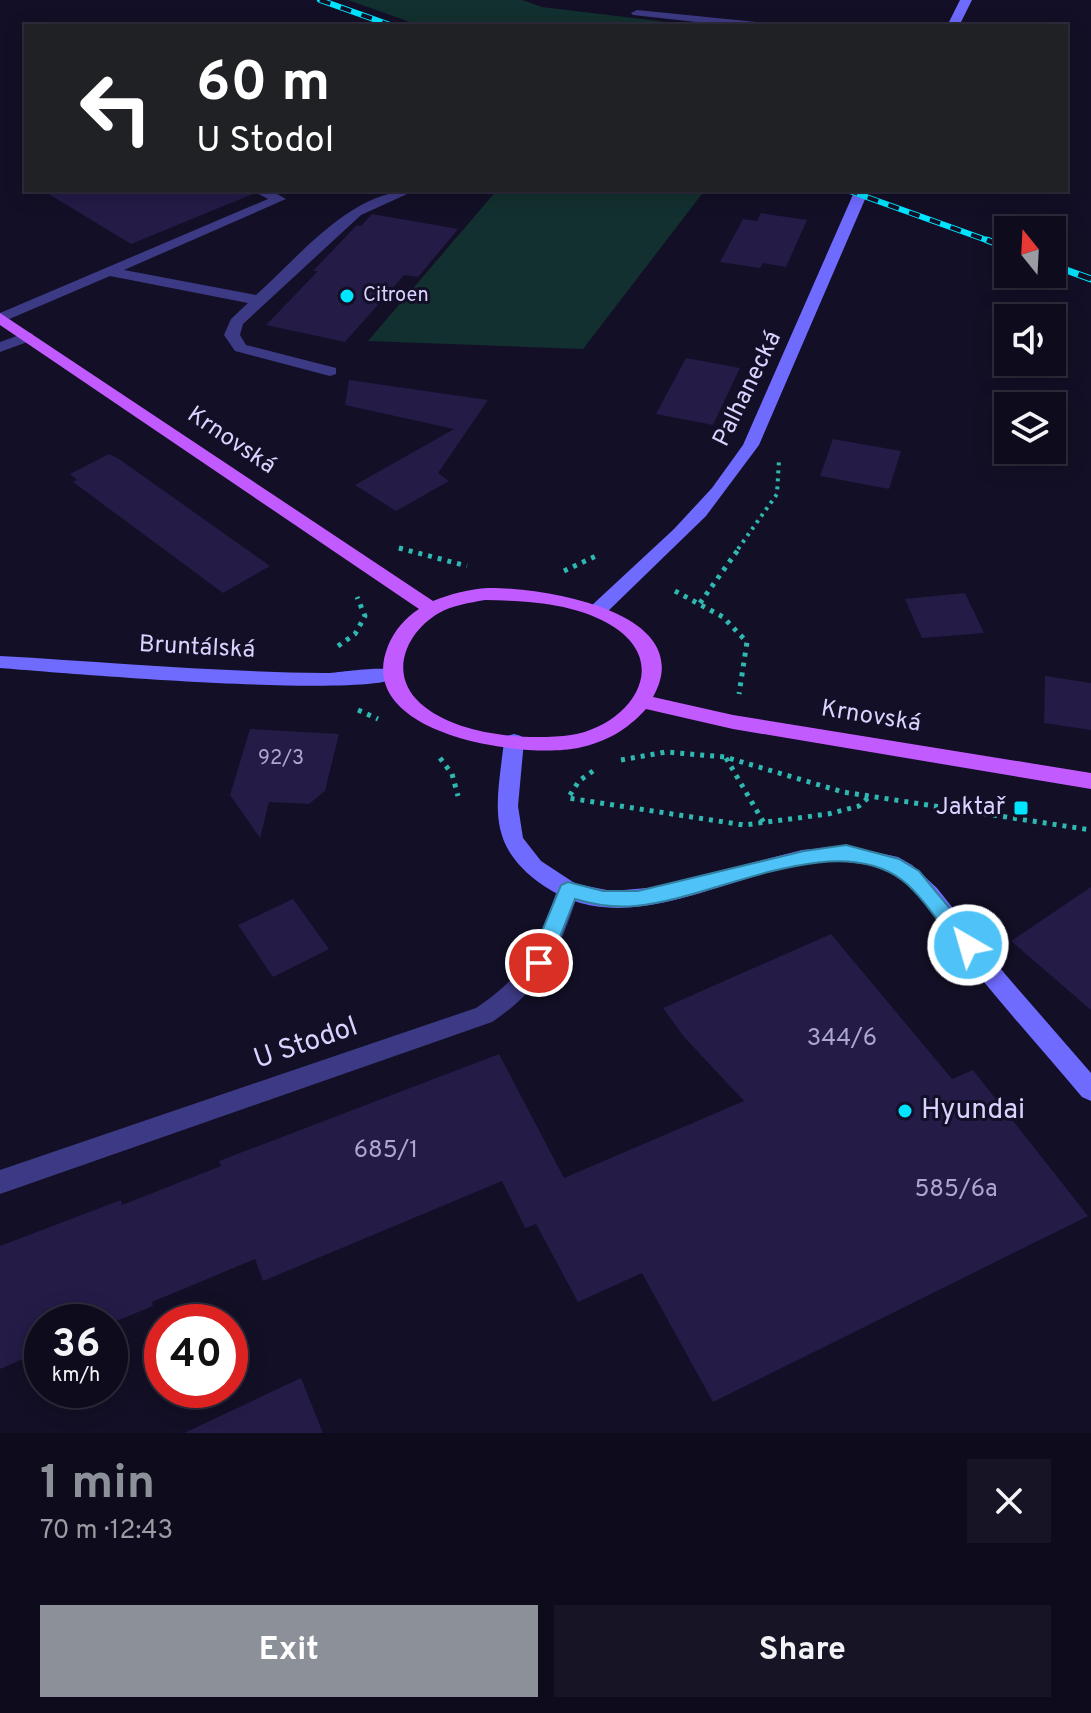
<!DOCTYPE html>
<meta charset="utf-8">
<style>
body{margin:0;font-family:Overpass,sans-serif;background:#171425;color:#f1f3f6;height:100vh;display:flex;flex-direction:column;font-size:30px;white-space:nowrap}
*{box-sizing:border-box;margin:0}
p{font-size:26px;color:#9b9ba3}
.icon{flex:none;width:44px;height:44px;fill:none;stroke:currentColor;stroke-width:2;stroke-linecap:round;stroke-linejoin:round}
.map{position:relative;height:1433px;overflow:hidden}
.panel{display:flex;flex-direction:column;background:#0e0b1c;flex:1}
.panel>*{flex:none}
.hud{position:absolute;left:24px;top:24px;width:1044px;height:168px;border-radius:0px;box-shadow:0 4px 20px #0003,0 0 0 2px #2e2b3b;background:#202124;color:#fff;overflow:hidden}
.needle{width:52px;rotate:342deg}
.fabs{position:absolute;left:994px;top:216px;display:grid;gap:16px}
.fabs a{display:grid;place-items:center;width:72px;height:72px;border-radius:0px;background:#0e0b1c;box-shadow:0 4px 20px #0003,0 0 0 2px #2e2b3b;font-size:40px}
.speed{position:absolute;left:24px;top:1304px;display:flex;gap:16px;font-size:40px;font-weight:700;text-align:center}
.speed>*{display:grid;place-content:center;width:104px;height:104px;border-radius:50%;background:#0e0b1c;box-shadow:0 4px 20px #0003,0 0 0 2px #2e2b3b;line-height:1}
.speed small{font-size:20px;font-weight:400}
.speed .limit{border:12px solid #d22;background:#fff;color:#111}
.pin{position:absolute;display:grid;place-items:center;width:68px;height:68px;color:#fff;margin:-34px;border:4px solid #fff;border-radius:50%;box-shadow:0 2px 8px #0007}
.me{position:absolute;width:88px;margin:-44px;rotate:322deg;stroke-linejoin:round;filter:drop-shadow(0 0 6px #0008)}
.turn{display:flex;align-items:center;gap:28px;height:168px;padding:0 40px;font-size:36px}
.turn .icon{width:104px;height:104px;stroke-width:2.5}
.turn b{display:block;font-size:56px;line-height:68px}
.round{display:grid;place-items:center;flex:none;width:84px;height:84px;border-radius:0px;background:#171425}
.headline{display:flex;align-items:center;justify-content:space-between;height:136px;padding:0 40px}
h1{font-size:48px;font-weight:700;line-height:60px;color:#8c9099}
.button{display:flex;gap:16px;margin-top:auto;padding:16px 40px}
.button a{flex:1;height:92px;border-radius:0px;background:#8c9099;color:#fff;font-size:32px;font-weight:700;line-height:92px;text-align:center}
.button a+a{background:#171425;color:#f1f3f6}
.map>svg:first-child{display:block}
.green{fill:#12302f}
.building{fill:#241b47}
.lines{fill:none;stroke-linecap:round;stroke-linejoin:round}
.path-far1{stroke:#2fb8b0;stroke-width:4;stroke-dasharray:3 5;stroke-linecap:butt}
.path{stroke:#2fb8b0;stroke-width:5;stroke-dasharray:4 6;stroke-linecap:butt}
.lane{fill:#3d3a85;fill-rule:evenodd}
.street{fill:#3d3a85;fill-rule:evenodd}
.secondary{fill:#6f6bff;fill-rule:evenodd}
.primary{fill:#c25bff;fill-rule:evenodd}
.rail-far1-casing{stroke:#00e5ff;stroke-width:6}
.rail-casing{stroke:#00e5ff;stroke-width:7}
.rail-far1{stroke:#130f26;stroke-width:4;stroke-dasharray:11;stroke-linecap:butt}
.rail{stroke:#130f26;stroke-width:5;stroke-dasharray:14;stroke-linecap:butt}
.route{fill:#4fc3f7;stroke:#337fa1;stroke-width:2}
.poi-dot{fill:#00e5ff;stroke:#130f26;stroke-width:3}
.labels{text-anchor:middle;dominant-baseline:central;stroke-width:6;stroke-linejoin:round;paint-order:stroke}
.far-poi-label{font-size:20px;fill:#d9d4ff;stroke:#130f26;text-anchor:start}
.number-label{font-size:20px;fill:#aca6d1}
.street-label{font-size:24px;fill:#d9d4ff;stroke:#130f26}
.poi-label{font-size:24px;fill:#d9d4ff;stroke:#130f26;text-anchor:end}
.near-number-label{font-size:24px;fill:#aca6d1}
.near-street-label{font-size:28px;fill:#d9d4ff;stroke:#130f26}
.near-poi-label{font-size:28px;fill:#d9d4ff;stroke:#130f26;text-anchor:start}
</style>
<div class="map">
<svg width="1091" height="1433" viewBox="0 0 1091 1433">
<rect width="100%" height="100%" fill="#130f26"/>
<!-- green -->
<g class="green">
<polygon points="348,0 522,0 542,7 700,26 421,26"/>
<polygon points="497,190 705,190 583,349 368,341"/>
</g>
<!-- building -->
<g class="building">
<polygon points="42,190 249,190 253,194 131,244"/>
<polygon points="761,213 807,220 786,267 763,263 760,268 720,262 743,219 757,221"/>
<polygon points="372,214 458,229 418,277 404,275 345,342 266,325 318,271 313,271 357,225 361,226"/>
<polygon points="686,358 740,368 713,425 656,414"/>
<polygon points="349,380 488,400 438,473 449,481 396,511 355,485 454,429 345,405"/>
<polygon points="833,439 901,451 889,489 820,476"/>
<polygon points="109,454 119,459 270,566 223,593 73,482 77,480 70,474"/>
<polygon points="965,593 984,633 922,638 905,599"/>
<polygon points="1045,676 1091,683 1091,730 1044,723"/>
<polygon points="250,729 339,734 325,791 309,804 269,802 260,838 230,795"/>
<polygon points="1091,887 1091,1010 1011,941"/>
<polygon points="293,899 329,949 273,977 238,925"/>
<polygon points="831,934 952,1079 973,1070 1088,1216 713,1402 642,1273 578,1302 536,1224 525,1228 502,1181 263,1281 255,1259 152,1302 153,1306 114,1322 42,1322 42,1351 0,1369 0,1246 121,1200 122,1205 221,1166 219,1161 499,1054 564,1178 744,1101 685,1038 663,1008"/>
<polygon points="301,1378 323,1433 184,1433"/>
</g>
<g class="lines">
<!-- path-far1 -->
<g class="path-far1">
<polyline points="399,548 403,549"/>
<polyline points="738,549 777,494 779,460"/>
</g>
<!-- path -->
<g class="path">
<polyline points="399,548 467,566"/>
<polyline points="564,571 596,556"/>
<polyline points="675,591 723,617 747,642 739,694"/>
<polyline points="700,603 740,547"/>
<polyline points="338,646 355,634 365,616 357,597"/>
<polyline points="358,710 378,719"/>
<polyline points="440,758 452,774 458,796"/>
<polyline points="726,758 764,823"/>
<polyline points="621,760 666,752 725,757 843,792 1091,830"/>
<polyline points="593,771 579,781 568,798 744,825 828,814 859,806 870,796"/>
</g>
<!-- lane -->
<g class="lane">
<path d="M252 190H270L286 199 124 270 256 295C301 255 351 190 416 190L361 215 243 324 240 335 246 345 336 368V374L330 376 235 351 224 335 231 319 248 303 110 276 0 323V313L268 199Z"/>
<polygon points="28,332 33,334 33,340 0,352 0,342"/>
</g>
<!-- street -->
<g class="street">
<polygon points="637,10 766,23 772,26 732,26 633,15 631,13"/>
<path d="M568 881 576 884 579 890C560 949 546 986 492 1022L0 1194V1170L476 1008C526 975 538 946 557 890L560 884Z"/>
</g>
<!-- secondary -->
<g class="secondary">
<polygon points="960,0 972,0 959,26 947,26"/>
<polygon points="855,190 869,190 759,445 706,516 604,615 590,615 588,611 590,607 674,529 712,488 743,445"/>
<path d="M0 656C108 662 217 672 325 673 342 673 393 662 402 675 383 701 50 672 0 668Z"/>
<path d="M514 734 521 736 524 741 518 806 523 838 541 861 576 884 612 891 658 887 802 850 847 846 898 857 912 865 937 888 1005 974 1091 1073V1101L1082 1097C1050 1059 1016 1021 984 982 958 950 924 885 884 870 775 829 650 957 544 886 484 845 497 804 504 741L507 736Z"/>
</g>
<!-- primary -->
<path class="primary" d="M0 313 433 601C450 594 470 589 488 588 540 587 701 611 653 697L733 715 1091 773V789L733 729 646 709C627 730 606 742 578 748 523 759 352 735 388 646 394 631 405 618 419 609L0 325ZM485 600C528 601 577 603 614 627 674 667 626 727 571 735 526 741 455 735 420 703 388 674 406 632 439 613 453 605 469 603 485 600Z"/>
<defs>
<g id="rail-far1">
<polyline points="320,0 393,26"/>
<polyline points="847,190 992,242"/>
</g>
<g id="rail">
<polyline points="987,240 1008,248"/>
<polyline points="1052,265 1091,279"/>
</g>
</defs>
<!-- rail-far1 casing -->
<use href="#rail-far1" class="rail-far1-casing"/>
<!-- rail casing -->
<use href="#rail" class="rail-casing"/>
<!-- rail-far1 -->
<use href="#rail-far1" class="rail-far1"/>
<!-- rail -->
<use href="#rail" class="rail"/>
</g>
<!-- route -->
<path class="route" d="M846 845 899 859 919 871 975 939 978 945 975 951 968 953 960 951C944 930 922 895 902 880 833 828 712 900 635 906 614 908 595 905 575 899L547 969 539 972 532 969 529 963 561 885 568 882 603 891H638L804 851Z"/>
<!-- markers -->
<g class="poi-dot">
<circle cx="347" cy="296" r="8"/>
<rect x="1013" y="800" width="16" height="16" rx="4"/>
<circle cx="905" cy="1111" r="8"/>
</g>
<g class="labels">
<!-- far-poi labels -->
<g class="far-poi-label">
<text x="363" y="296">Citroen</text>
</g>
<!-- number labels -->
<g class="number-label">
<text x="281" y="759">92/3</text>
</g>
<!-- street labels -->
<g class="street-label">
<text transform="translate(748 389) rotate(-64)">Palhanecká</text>
<text transform="translate(231 441) rotate(34)">Krnovská</text>
<text transform="translate(197 648) rotate(3)">Bruntálská</text>
<text transform="translate(871 717) rotate(9)">Krnovská</text>
</g>
<!-- poi labels -->
<g class="poi-label">
<text x="1005" y="808">Jaktař</text>
</g>
<!-- near-number labels -->
<g class="near-number-label">
<text x="842" y="1039">344/6</text>
<text x="386" y="1151">685/1</text>
<text x="956" y="1190">585/6a</text>
</g>
<!-- near-street labels -->
<g class="near-street-label">
<text transform="translate(306 1044) rotate(-19)">U Stodol</text>
</g>
<!-- near-poi labels -->
<g class="near-poi-label">
<text x="921" y="1111">Hyundai</text>
</g>
</g>
</svg>
<div class="fabs">
<a><svg class="needle" viewBox="-14 -14 28 28"><path d="M0-13l5 13h-10z" fill="#e53935"/><path d="M0 13l5-13h-10z" fill="#9b9ba3"/></svg></a>
<a><svg class="icon" aria-label="sound" viewBox="0 0 24 24"><path d="M4 9h4l5-4v14l-5-4H4zM17 9q2 3 0 6"/></svg></a>
<a><svg class="icon" aria-label="layers" viewBox="0 0 24 24"><path d="M12 4l9 5-9 5-9-5zM3 14l9 5 9-5"/></svg></a>
</div>
<div class="speed"><div>36<small>km/h</small></div><div class="limit">40</div></div>
<div class="pin" style="left:539px;top:963px;background:#d93025"><svg class="icon" aria-label="arrive" viewBox="0 0 24 24"><path d="M6 21V4h12l-3 4 3 4H6"/></svg></div>
<svg class="me" style="left:968px;top:945px" viewBox="-20 -20 40 40"><circle r="17" fill="#4fc3f7" stroke="#fff" stroke-width="3"/><path d="M0-11L8 9 0 5-8 9z" fill="#fff"/></svg>
<div class="hud">
<div class="turn"><svg class="icon" aria-label="left" viewBox="0 0 24 24"><path d="M17 20v-9H6M10 6l-5 5 5 5"/></svg><div><b>60 m</b>U Stodol</div></div>
</div>
</div>
<section class="panel">
<div class="headline"><div><h1>1 min</h1><p>70 m · 12:43</p></div><a class="round"><svg class="icon" aria-label="close" viewBox="0 0 24 24"><path d="M6 6l12 12M18 6L6 18"/></svg></a></div>
<div class="button"><a>Exit</a><a>Share</a></div>
</section>
